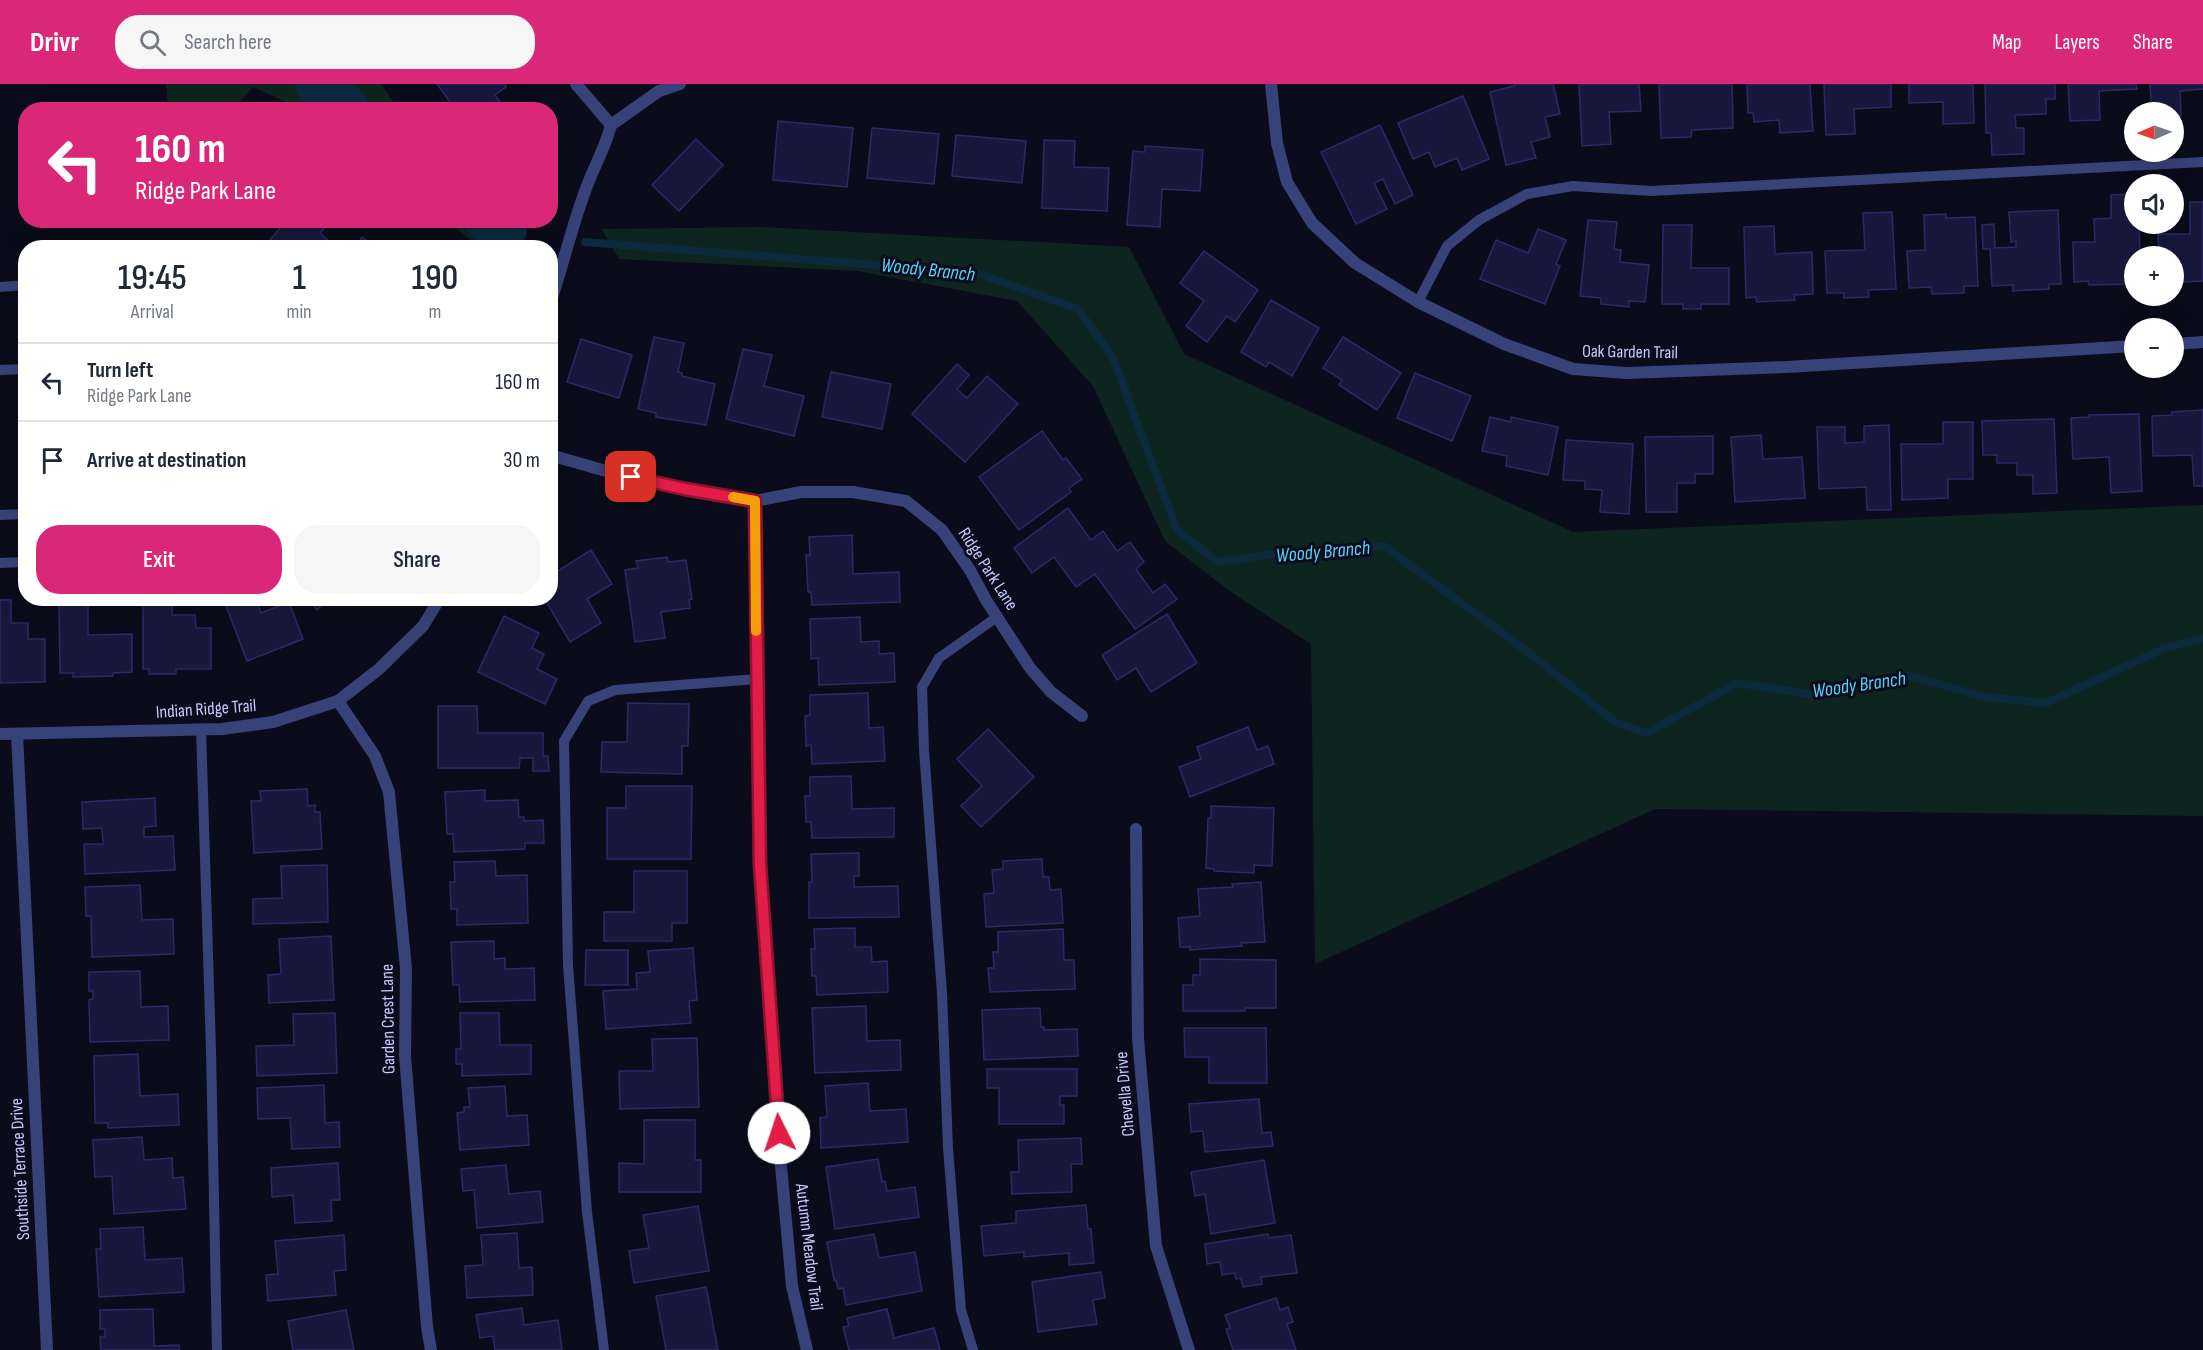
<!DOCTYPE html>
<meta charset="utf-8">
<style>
body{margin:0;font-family:"Sofia Sans Condensed",sans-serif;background:#f6f6f7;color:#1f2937;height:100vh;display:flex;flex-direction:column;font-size:22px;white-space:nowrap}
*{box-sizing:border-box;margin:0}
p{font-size:20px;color:#747a83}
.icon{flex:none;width:33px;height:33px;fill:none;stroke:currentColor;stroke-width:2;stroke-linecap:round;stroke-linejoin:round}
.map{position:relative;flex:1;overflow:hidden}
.panel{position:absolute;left:18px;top:156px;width:540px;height:366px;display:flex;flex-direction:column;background:#fff;border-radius:24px;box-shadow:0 6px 24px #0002}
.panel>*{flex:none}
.top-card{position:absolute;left:18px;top:18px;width:540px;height:126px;border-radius:24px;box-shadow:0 6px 24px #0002;background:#db2777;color:#fff;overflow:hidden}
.needle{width:39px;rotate:268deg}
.fabs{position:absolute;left:2124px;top:18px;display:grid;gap:12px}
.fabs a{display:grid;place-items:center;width:60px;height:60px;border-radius:50%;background:#fff;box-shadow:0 6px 24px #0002;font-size:30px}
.pin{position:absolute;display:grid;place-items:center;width:51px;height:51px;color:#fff;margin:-26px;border-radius:12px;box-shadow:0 3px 9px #0006}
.me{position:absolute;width:66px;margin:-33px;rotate:356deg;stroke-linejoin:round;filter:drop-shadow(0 0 4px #0008)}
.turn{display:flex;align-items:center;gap:21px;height:126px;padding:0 18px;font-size:27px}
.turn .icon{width:78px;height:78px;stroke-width:2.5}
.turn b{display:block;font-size:42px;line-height:51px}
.eta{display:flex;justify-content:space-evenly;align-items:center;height:102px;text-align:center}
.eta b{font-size:36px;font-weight:600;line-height:42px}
.cta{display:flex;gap:12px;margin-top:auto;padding:12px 18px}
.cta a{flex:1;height:69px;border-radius:24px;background:#db2777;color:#fff;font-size:24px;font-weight:600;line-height:69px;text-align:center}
.cta a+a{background:#f6f6f7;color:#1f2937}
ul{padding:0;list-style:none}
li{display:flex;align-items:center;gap:18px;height:78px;padding:0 18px;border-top:2px solid #e0e1e3}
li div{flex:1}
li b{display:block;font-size:22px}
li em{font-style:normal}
header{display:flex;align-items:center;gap:36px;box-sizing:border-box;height:84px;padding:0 30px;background:#db2777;color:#fff}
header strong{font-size:28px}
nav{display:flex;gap:33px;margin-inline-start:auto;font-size:21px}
.search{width:420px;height:54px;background:#f6f6f7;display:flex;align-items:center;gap:15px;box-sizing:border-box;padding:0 21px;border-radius:24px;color:#747a83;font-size:22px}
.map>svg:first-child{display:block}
.green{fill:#0e251f}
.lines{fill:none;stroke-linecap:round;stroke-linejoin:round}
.stream{stroke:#0c2a3e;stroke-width:8}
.river{stroke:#0c2a3e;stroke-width:46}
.building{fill:#18183c;stroke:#2a2a67;stroke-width:1.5}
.service{stroke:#374279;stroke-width:10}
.minor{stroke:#374279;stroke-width:12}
.tertiary{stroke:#374279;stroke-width:12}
.route-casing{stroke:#92132f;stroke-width:15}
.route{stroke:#e11d48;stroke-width:10}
.slow{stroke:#f59e0b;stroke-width:10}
.labels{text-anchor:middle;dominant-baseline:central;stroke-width:6;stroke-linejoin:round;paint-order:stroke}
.street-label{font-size:18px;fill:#c6cbfe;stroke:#0b0c1b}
.water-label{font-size:20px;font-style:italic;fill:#56d1fc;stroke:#0b0c1b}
</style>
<header>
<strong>Drivr</strong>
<div class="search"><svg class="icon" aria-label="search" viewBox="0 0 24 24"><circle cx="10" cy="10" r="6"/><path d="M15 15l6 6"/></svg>Search here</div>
<nav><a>Map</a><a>Layers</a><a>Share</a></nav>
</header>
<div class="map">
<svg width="2203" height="1266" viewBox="0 0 2203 1266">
<rect width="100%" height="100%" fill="#0b0c1b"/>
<!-- green -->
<g class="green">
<polygon points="166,0 381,0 398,25 301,25 253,3 234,25 168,25"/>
<polygon points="446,137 493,137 484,163 480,163"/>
<polygon points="761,143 1129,163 1184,270 1573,448 2203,421 2203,732 1655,725 1315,880 1311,560 1231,508 1165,457 1093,302 1017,217 858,187 619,175 602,145"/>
</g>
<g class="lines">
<!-- stream -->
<polyline class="stream" points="585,158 977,189 1078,225 1113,274 1177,446 1218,478 1266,471 1384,462 1524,565 1615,638 1647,649 1737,599 1815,611 1907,591 1984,613 2046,619 2165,564 2203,554"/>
<!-- river -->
<g class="river">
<polyline points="318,0 347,26"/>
<polyline points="487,136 504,145"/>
</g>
</g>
<!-- building -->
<g class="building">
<polygon points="437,0 505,0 506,3 495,11 506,26 456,26"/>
<polygon points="1514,0 1553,0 1560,30 1545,33 1550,53 1531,58 1536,74 1506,81 1490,8 1514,2"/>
<polygon points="1579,0 1639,0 1641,27 1609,28 1611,60 1582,62"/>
<polygon points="1659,0 1732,0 1733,44 1692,46 1691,53 1661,54"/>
<polygon points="1747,0 1810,0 1813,47 1780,49 1779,36 1754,38 1753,29 1748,29"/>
<polygon points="1824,0 1891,0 1891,23 1854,25 1855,50 1826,51"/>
<polygon points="1909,0 1973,0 1974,39 1943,40 1943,18 1909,19"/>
<polygon points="1985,0 2055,0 2055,15 2046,15 2046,30 2015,31 2016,44 2024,44 2024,70 1992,71 1991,49 1986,49"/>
<polygon points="2068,0 2136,0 2137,5 2099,7 2100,36 2070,37"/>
<polygon points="2150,0 2203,0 2203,5 2180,7 2181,32 2174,32 2174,28 2152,28"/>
<polygon points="1463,12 1489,75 1462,86 1457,74 1435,83 1429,68 1413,75 1398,39"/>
<polygon points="778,37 853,44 847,103 773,96"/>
<polygon points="1380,41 1413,111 1395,120 1383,95 1374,99 1387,125 1356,140 1321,68"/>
<polygon points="872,44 939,50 934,100 867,94"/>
<polygon points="956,51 1026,57 1022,99 952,92"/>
<polygon points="696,55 723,81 679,127 652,101"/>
<polygon points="1044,56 1075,57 1074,83 1109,84 1107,127 1042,124"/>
<polygon points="1145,62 1203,66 1200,107 1162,105 1160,143 1127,141 1133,67 1145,68"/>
<polygon points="2134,110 2134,140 2139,140 2140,172 2134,172 2133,200 2089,201 2088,197 2074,198 2073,158 2095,158 2094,135 2111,134 2111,111"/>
<polygon points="2190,118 2203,118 2203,197 2183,198 2183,192 2174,192 2174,172 2159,172 2158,150 2190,150"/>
<polygon points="2058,126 2061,200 2049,200 2049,205 2013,207 2013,201 1992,202 1990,165 1983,165 1982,141 1994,140 1995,164 2016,163 2016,157 2011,158 2009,128"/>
<polygon points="1892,128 1896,205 1868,206 1869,213 1844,214 1844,209 1827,209 1825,167 1865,166 1863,129"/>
<polygon points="1946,130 1946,134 1975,133 1978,202 1964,202 1964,209 1932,210 1931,203 1909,204 1907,167 1925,166 1924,131"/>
<polygon points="287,136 331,136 320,149 334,161 331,164 278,164 270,156"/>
<polygon points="1588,136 1617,138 1614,165 1621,166 1620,178 1649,181 1645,218 1629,217 1629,223 1601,220 1601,214 1580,212"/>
<polygon points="1663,141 1692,141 1691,184 1729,184 1729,220 1701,220 1701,225 1683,225 1683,220 1662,220"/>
<polygon points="1774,142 1775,170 1812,168 1813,210 1794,211 1795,216 1757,218 1756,213 1746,214 1744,143"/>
<polygon points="1538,145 1566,156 1556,180 1560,182 1545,220 1480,195 1496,156 1528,169"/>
<polygon points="362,153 377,164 355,164"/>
<polygon points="1204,167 1258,206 1235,238 1227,232 1207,258 1186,242 1204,217 1180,199"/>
<polygon points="1271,216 1319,244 1292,292 1269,278 1266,283 1241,268"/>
<polygon points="654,253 684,259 678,288 682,289 682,292 715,300 706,341 656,333 656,329 638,325"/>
<polygon points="1343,253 1401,289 1377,326 1339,301 1342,296 1323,284"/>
<polygon points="581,255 632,271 619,314 567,298"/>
<polygon points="743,265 772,271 764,302 804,312 794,352 726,335"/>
<polygon points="957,280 969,291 957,305 967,314 987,292 1018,320 965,378 912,330"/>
<polygon points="831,288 891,300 882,345 822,333"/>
<polygon points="1415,289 1471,312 1452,357 1397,334"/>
<polygon points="2203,326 2203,402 2194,402 2192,371 2153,372 2152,332 2172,331 2172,328"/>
<polygon points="2139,330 2142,407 2111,409 2109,373 2073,375 2071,334 2089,333 2089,331"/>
<polygon points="1490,333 1511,338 1511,333 1558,343 1548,391 1506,382 1507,372 1482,367"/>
<polygon points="2054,335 2057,409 2033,410 2033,391 2017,391 2017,379 1997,379 1997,371 1983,371 1982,337"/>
<polygon points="1943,338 1973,338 1973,395 1948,395 1948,414 1902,416 1901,360 1943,360"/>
<polygon points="1889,341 1891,426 1867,426 1866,403 1819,405 1817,343 1845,343 1845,359 1864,358 1864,342"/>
<polygon points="1042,347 1063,376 1066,374 1082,395 1069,404 1071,408 1019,446 979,393"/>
<polygon points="1761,351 1763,375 1802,373 1805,414 1735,418 1731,353"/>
<polygon points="1713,352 1713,390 1695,390 1695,399 1677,399 1677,428 1646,428 1645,353"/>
<polygon points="1566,356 1633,360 1629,430 1600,428 1602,406 1585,405 1585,397 1563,396"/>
<polygon points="1068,424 1091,456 1103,447 1117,467 1130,458 1144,478 1136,485 1153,509 1165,500 1177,515 1135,545 1095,490 1076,503 1054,473 1032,489 1014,464"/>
<polygon points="852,451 853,490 899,488 900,518 812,521 811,508 808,508 806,471 810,471 809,453"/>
<polygon points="591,466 612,500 587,515 601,539 570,558 544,514 550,514 550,492"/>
<polygon points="667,473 668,478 686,476 692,515 689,516 690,524 661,528 665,554 635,558 625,486 638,484 636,477"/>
<polygon points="223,514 255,514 261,529 289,518 303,555 247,577"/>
<polygon points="307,514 329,514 317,526"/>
<polygon points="0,516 11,516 11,539 28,539 28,555 45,555 45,598 0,599"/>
<polygon points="172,517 172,531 195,531 196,544 211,544 211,585 176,585 176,590 149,590 149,585 143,585 143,518"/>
<polygon points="59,519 88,519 88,551 132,550 132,588 113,589 113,592 73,593 73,589 60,589"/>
<polygon points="1167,530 1197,579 1151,608 1136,584 1117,596 1102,571"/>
<polygon points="504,532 539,549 532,564 544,570 537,585 557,595 545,620 478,588"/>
<polygon points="860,533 861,558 879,557 879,570 894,569 895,598 819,601 818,574 811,575 810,535"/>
<polygon points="868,609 869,644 883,643 885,677 812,680 811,661 806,662 805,632 810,631 810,611"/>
<polygon points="628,619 689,620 688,662 682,662 682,690 601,688 602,658 627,658"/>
<polygon points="438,622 477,622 478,649 543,649 543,672 548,672 549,687 533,687 533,674 520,674 519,684 438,684"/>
<polygon points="1248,643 1257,666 1268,662 1274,680 1190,713 1179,683 1201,675 1197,663"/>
<polygon points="988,645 1034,693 981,743 961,722 982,702 957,675"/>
<polygon points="851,692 852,725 894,724 894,753 812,754 811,738 806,738 805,712 810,712 810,693"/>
<polygon points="626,702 692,702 691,775 607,775 607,724 626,724"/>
<polygon points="307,705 308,722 315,721 315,728 320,728 322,765 254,769 251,717 261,717 260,707"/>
<polygon points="485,706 485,717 518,716 519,733 524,733 524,737 543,736 544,759 525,759 525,765 454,768 453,750 447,750 445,708"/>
<polygon points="155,714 156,742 144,743 144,753 173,752 175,786 85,790 84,760 103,760 102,744 83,745 82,718"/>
<polygon points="1211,722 1274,724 1272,782 1254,781 1254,789 1214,787 1214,785 1206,784 1208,734 1211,734"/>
<polygon points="859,769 859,792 854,792 854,803 898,802 899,833 809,834 809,798 812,798 811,770"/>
<polygon points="1042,775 1043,793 1049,793 1050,806 1061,805 1063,839 986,843 984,810 994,809 992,786 1003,785 1003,777"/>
<polygon points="495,777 496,792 527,791 528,839 457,841 457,825 451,825 450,798 455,798 454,778"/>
<polygon points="327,781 328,838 253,840 253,815 282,814 281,782"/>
<polygon points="634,787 687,787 687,839 672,839 672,857 604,857 604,828 634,828"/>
<polygon points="1261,798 1265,858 1241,859 1242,862 1190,866 1190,863 1180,863 1178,834 1200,832 1198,805 1233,803 1232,800"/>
<polygon points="140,801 142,836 173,835 174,870 92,873 91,832 86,832 85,803"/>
<polygon points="855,844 855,863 871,863 872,878 887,877 888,908 817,911 816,892 812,892 811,865 815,865 814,845"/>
<polygon points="1063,845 1064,876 1074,876 1075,905 990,908 988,884 994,884 993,868 998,868 998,848"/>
<polygon points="331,852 334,916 269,919 268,891 281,890 279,855"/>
<polygon points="494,857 494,875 505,874 505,885 534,884 535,916 460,918 459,901 453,901 451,858"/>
<polygon points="693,864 697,916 689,917 691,939 606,945 603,907 637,905 636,889 650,888 648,867"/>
<polygon points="586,866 628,866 628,901 585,901"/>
<polygon points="1200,875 1276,876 1276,924 1245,924 1245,927 1183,927 1183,901 1193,901 1193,891 1200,891"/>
<polygon points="140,887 141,923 168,922 169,956 90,958 89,916 93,915 93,907 89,907 89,888"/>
<polygon points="866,922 867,957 900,956 901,986 815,989 812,924"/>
<polygon points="1040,924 1041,943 1044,943 1044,946 1077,945 1078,972 984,976 982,926"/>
<polygon points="335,929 337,989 257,992 256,962 294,961 293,930"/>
<polygon points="460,929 499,929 500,961 531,961 531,990 462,992 462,980 456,980 456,965 461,965"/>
<polygon points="1184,944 1266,944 1267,999 1209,999 1209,973 1185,973"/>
<polygon points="697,954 699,1023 620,1025 619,987 653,987 652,955"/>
<polygon points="138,970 140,1012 178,1010 179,1041 108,1044 108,1039 95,1039 94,972"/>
<polygon points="987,985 1077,985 1077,1012 1060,1012 1060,1021 1064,1021 1064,1040 999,1040 999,1004 987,1004"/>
<polygon points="868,999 870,1027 906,1025 908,1058 821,1064 820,1034 827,1033 825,1002"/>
<polygon points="324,1001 325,1039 339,1038 340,1063 292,1065 290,1034 258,1035 257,1004"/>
<polygon points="505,1002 507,1032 527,1031 529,1061 460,1066 457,1029 464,1028 464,1023 470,1023 468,1004"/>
<polygon points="1259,1015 1262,1049 1271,1048 1273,1062 1205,1068 1203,1047 1191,1048 1189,1020"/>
<polygon points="644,1036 695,1036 695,1076 701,1076 701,1108 619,1108 619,1079 644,1080"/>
<polygon points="142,1053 144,1076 172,1074 173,1094 183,1093 186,1125 114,1130 112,1092 95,1093 93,1056"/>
<polygon points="1081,1054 1082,1080 1071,1080 1072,1108 1012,1110 1011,1088 1019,1088 1018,1056"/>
<polygon points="878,1075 882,1098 885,1097 887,1107 915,1103 919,1133 835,1145 826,1083"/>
<polygon points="1264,1076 1275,1139 1211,1150 1205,1110 1195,1112 1191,1088"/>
<polygon points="338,1079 340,1116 331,1116 332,1137 295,1139 293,1111 272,1113 271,1084"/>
<polygon points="506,1081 509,1110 540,1107 543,1138 477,1144 474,1106 463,1107 461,1085"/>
<polygon points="1086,1121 1088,1145 1091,1145 1094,1179 1069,1181 1069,1169 1024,1173 1024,1168 984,1172 981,1142 1016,1139 1016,1127"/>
<polygon points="698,1122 709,1187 634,1199 629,1167 649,1164 643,1131"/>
<polygon points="143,1143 145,1176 182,1174 184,1208 99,1213 96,1165 101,1165 100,1145"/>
<polygon points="517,1149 519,1184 532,1183 533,1211 467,1214 465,1182 483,1181 481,1151"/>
<polygon points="874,1150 879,1174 915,1168 922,1207 846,1221 843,1204 838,1205 836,1196 834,1196 827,1158"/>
<polygon points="1268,1150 1269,1154 1291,1151 1297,1189 1261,1193 1262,1200 1243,1203 1241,1194 1236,1195 1235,1189 1222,1191 1220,1178 1207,1180 1205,1160"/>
<polygon points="344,1151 346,1186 334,1187 336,1211 268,1217 266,1191 278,1190 275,1157"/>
<polygon points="1101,1188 1105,1214 1093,1216 1097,1240 1038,1248 1032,1198"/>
<polygon points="706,1203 718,1266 666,1266 656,1212"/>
<polygon points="1276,1214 1280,1226 1288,1223 1293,1238 1287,1240 1296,1266 1233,1266 1226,1245 1230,1244 1225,1231"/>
<polygon points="522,1224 524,1241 558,1236 562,1266 495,1266 493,1252 480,1254 476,1231"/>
<polygon points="153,1225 154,1262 179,1261 179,1266 101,1266 100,1253 105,1253 105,1245 100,1245 100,1226"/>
<polygon points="887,1225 894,1254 934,1244 940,1266 849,1266 843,1243 849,1242 847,1234"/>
<polygon points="346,1226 354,1266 293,1266 288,1237"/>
</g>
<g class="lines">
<!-- service -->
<g class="service">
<polyline points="0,203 26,201"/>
<polyline points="1418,218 1447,162 1479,136 1527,110 1573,102 1651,107 2203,78"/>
<polyline points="0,286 26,285"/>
<polyline points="0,431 26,430"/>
<polyline points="0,479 26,478"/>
<polyline points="201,645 211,966 217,1266"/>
<polyline points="604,1266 587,1128 568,881 564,657 588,617 615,606 757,595"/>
<polyline points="973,1266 961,1226 948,1064 942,909 924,666 922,603 939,574 997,533"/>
</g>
<!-- minor -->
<g class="minor">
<polyline points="576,0 611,41"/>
<polyline points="1271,0 1277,59 1287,98 1312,139 1355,179 1418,218 1504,260 1573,285 1627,289 1787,283 2134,262"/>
<polyline points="2174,260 2203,258"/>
<polyline points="550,371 613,389 685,405 755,417 801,408 853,408 906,417 942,446 970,486 986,516 1030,584 1051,608 1082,632"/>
<polyline points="755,417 760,781 780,1071 792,1202 807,1266"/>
<polyline points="338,617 375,672 389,708 406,885 405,972 427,1243 431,1266"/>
<polyline points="17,650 47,1266"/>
<polyline points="1136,745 1138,954 1156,1162 1189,1266"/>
</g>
<!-- tertiary -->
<g class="tertiary">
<path d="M550 220C562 184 571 146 584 110 592 86 605 65 611 41L659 7 680 0"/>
<polyline points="0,650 222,645 273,638 338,617 379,585 423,542 440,514"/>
</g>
</g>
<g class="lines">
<defs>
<polyline id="route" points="631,393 685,405 755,417 760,781 779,1049"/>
</defs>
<!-- route casing -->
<use href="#route" class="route-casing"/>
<!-- route -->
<use href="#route" class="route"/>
<!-- slow -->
<polyline class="slow" points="733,413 755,417 756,547"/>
</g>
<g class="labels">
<!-- street labels -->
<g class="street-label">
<text transform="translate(1630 268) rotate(1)">Oak Garden Trail</text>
<text transform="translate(988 485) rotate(57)">Ridge Park Lane</text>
<text transform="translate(206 625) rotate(-4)">Indian Ridge Trail</text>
<text transform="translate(388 935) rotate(-91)">Garden Crest Lane</text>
<text transform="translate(1125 1010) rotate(-95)">Chevella Drive</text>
<text transform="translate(20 1085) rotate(-93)">Southside Terrace Drive</text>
<text transform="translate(809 1163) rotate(83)">Autumn Meadow Trail</text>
</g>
<!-- water labels -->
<g class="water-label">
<text transform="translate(928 186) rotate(6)">Woody Branch</text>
<text transform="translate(1323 468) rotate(-5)">Woody Branch</text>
<text transform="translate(1859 601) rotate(-8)">Woody Branch</text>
</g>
</g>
</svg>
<div class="fabs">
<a><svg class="needle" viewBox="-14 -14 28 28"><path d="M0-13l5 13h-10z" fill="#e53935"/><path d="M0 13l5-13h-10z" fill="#747a83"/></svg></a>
<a><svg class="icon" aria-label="sound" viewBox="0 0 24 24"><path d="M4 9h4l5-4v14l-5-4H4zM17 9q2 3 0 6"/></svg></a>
<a>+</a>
<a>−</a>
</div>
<div class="pin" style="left:631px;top:393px;background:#d93025"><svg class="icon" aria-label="arrive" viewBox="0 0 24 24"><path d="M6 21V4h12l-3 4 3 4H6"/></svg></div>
<svg class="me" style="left:779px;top:1049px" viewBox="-20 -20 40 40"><circle r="19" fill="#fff"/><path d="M0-13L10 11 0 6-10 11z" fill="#e11d48"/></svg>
<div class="top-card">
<div class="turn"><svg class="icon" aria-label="left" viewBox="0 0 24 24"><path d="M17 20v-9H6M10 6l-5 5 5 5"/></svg><div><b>160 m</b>Ridge Park Lane</div></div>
</div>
<section class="panel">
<div class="eta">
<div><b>19:45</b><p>Arrival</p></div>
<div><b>1</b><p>min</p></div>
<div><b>190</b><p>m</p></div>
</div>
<ul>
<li><svg class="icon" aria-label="left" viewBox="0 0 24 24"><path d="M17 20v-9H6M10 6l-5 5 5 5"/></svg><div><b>Turn left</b><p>Ridge Park Lane</p></div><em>160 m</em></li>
<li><svg class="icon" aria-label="arrive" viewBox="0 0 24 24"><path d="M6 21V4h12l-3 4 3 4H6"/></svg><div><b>Arrive at destination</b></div><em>30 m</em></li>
</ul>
<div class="cta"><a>Exit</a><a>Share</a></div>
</section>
</div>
